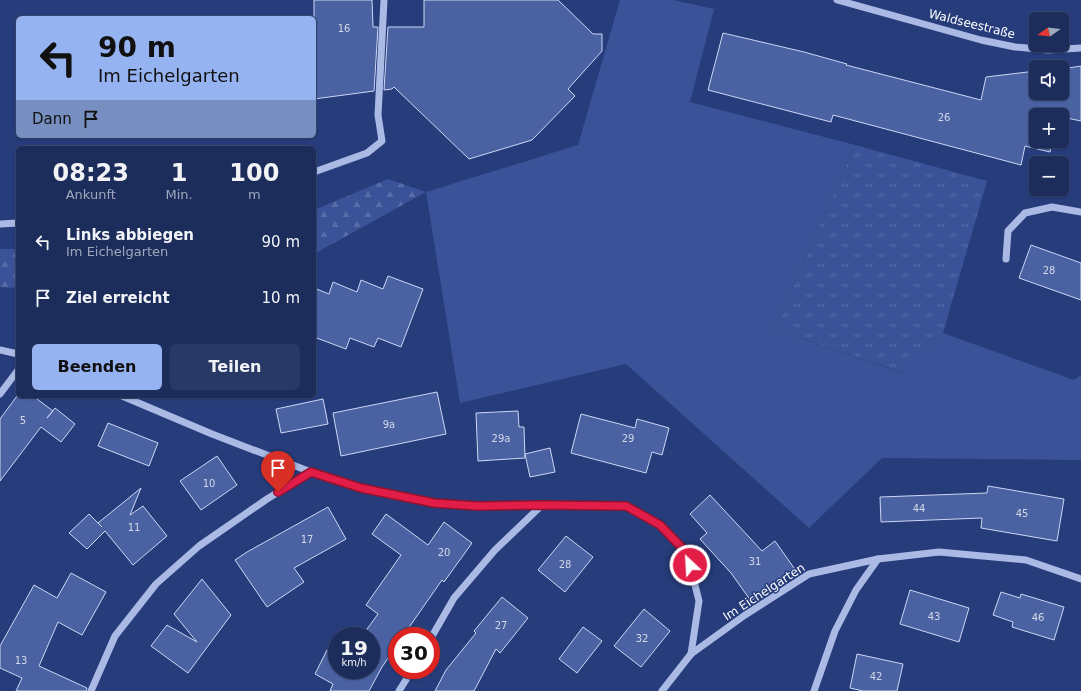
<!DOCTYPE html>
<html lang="de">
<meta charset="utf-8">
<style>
body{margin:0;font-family:"DejaVu Sans",sans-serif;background:#293965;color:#f1f3f6;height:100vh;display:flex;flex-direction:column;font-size:15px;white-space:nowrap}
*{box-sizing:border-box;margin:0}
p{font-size:13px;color:#a0a8bb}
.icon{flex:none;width:22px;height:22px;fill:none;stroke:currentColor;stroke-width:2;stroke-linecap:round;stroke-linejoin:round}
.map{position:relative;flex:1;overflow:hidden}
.details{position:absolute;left:16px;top:146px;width:300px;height:252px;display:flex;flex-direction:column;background:#1c2d5c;border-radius:6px;box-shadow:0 1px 3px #0004,0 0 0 1px #3a4972}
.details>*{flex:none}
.top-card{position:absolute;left:16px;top:16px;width:300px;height:122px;border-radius:6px;box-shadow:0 1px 3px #0004,0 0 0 1px #3a4972;background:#95b2f1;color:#111;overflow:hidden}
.needle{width:26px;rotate:256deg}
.fabs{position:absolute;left:1029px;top:12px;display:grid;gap:8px}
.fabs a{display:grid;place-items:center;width:40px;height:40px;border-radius:6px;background:#1c2d5c;box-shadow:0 1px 3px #0004,0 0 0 1px #3a4972;font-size:20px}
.speed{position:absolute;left:328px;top:627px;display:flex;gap:8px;font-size:20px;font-weight:700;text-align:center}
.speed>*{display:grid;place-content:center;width:52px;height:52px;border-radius:50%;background:#1c2d5c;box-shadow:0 1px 3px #0004,0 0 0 1px #3a4972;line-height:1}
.speed small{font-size:10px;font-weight:400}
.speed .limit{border:6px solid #d22;background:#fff;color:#111}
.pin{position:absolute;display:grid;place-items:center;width:34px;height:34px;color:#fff;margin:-41px -17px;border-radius:50% 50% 50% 0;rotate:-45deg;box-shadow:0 0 4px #0007}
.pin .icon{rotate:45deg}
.me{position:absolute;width:44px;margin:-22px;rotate:335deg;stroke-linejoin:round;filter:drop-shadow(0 0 3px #0008)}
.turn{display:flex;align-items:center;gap:14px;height:84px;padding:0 16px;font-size:18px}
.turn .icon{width:52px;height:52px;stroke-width:2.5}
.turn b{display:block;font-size:28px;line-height:34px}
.then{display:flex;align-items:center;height:38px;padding:0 16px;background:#0003;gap:8px;font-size:15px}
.eta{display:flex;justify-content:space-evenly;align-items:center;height:68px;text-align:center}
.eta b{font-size:24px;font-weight:700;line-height:28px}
.action{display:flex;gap:8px;margin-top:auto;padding:8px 16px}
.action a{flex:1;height:46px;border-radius:6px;background:#95b2f1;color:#111;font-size:16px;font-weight:700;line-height:46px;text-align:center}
.action a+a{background:#293965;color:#f1f3f6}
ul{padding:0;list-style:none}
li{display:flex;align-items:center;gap:12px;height:56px;padding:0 16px}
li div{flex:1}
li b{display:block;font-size:15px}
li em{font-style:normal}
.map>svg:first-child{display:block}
.grass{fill:url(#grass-tufts)}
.forest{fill:url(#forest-firs)}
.garden{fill:#3a5398}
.building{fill:#4a62a2;stroke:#cdd7f4}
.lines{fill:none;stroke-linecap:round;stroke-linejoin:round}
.minor{stroke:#aabae4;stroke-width:7}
.route-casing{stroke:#92132f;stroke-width:10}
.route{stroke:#e11d48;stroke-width:7}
.labels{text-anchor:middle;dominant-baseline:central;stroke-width:3;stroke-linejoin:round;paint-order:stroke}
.number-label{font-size:10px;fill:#d2d8e8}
.street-label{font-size:12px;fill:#fff;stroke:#263c7b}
</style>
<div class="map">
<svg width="1081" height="691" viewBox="0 0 1081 691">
<defs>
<pattern id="grass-tufts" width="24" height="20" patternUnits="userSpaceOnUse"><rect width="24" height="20" fill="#3a5398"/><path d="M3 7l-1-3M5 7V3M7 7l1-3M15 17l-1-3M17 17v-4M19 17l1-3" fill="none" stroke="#586da7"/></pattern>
<pattern id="forest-firs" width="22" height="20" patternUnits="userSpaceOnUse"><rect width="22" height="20" fill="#3a5398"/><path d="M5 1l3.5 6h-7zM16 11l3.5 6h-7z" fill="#586da7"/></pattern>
</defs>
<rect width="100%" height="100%" fill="#263c7b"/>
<!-- grass -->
<polygon class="grass" points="855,145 987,181 943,333 904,373 774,329"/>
<!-- forest -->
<g class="forest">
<polygon points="388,179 426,192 314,254 314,210"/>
<polygon points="0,249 18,249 18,288 0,287"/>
</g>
<!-- garden -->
<polygon class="garden" points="620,0 673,0 714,9 690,102 855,145 774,329 903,373 943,333 1074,380 1081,375 1081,460 882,458 809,528 626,364 460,403 426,192 578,145"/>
<!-- building -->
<g class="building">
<polygon points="314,0 372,0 373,27 378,27 374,91 314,99"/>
<polygon points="424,0 558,0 593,34 602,34 602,51 568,89 575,96 532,140 469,159 394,87 392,89 384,90 388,27 424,27"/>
<polygon points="723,33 804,52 847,64 846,65 981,100 986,77 1036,71 1036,93 1062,93 1062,69 1081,66 1081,121 1062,117 1062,115 1036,115 1036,141 1052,141 1050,152 1025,146 1021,165 833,115 831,122 708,90"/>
<polygon points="1031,245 1081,263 1081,300 1019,278"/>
<polygon points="388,276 423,289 401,347 378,338 374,347 350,338 346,349 314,337 314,288 329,294 333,282 357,292 361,280 383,289"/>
<polygon points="437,392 446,434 341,456 333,413"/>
<polygon points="17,396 33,396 53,411 47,418 55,408 75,424 61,442 41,427 0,481 0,419"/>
<polygon points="323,399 328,424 281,433 276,409"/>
<polygon points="518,411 519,427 524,427 525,458 478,461 476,413"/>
<polygon points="581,414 635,428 637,419 669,428 662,455 652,452 646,473 571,453"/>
<polygon points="108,423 158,443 149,466 98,446"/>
<polygon points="550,448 555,472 530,477 525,454"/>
<polygon points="217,456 237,485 201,510 180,481"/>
<polygon points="988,486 1064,499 1057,541 981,528 982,518 881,522 880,497 987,493"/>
<polygon points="141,488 130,515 143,506 167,536 133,565 105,531 87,549 69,533 89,514 102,527 98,523"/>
<polygon points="710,495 762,551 775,541 794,568 751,601 731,573 700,539 707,533 690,514"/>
<polygon points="328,507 346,539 294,568 304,582 267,607 235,560 247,552"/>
<polygon points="386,514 428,545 444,522 472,543 444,582 442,580 403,636 397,636 397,645 382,667 369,691 330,691 333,684 315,674 327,650 337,655 337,670 371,670 371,636 362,636 378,614 366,605 401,555 372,534"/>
<polygon points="566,536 593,557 565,592 538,570"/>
<polygon points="71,573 106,592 82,635 58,622 39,666 87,688 86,691 16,691 22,678 0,668 0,646 34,585 57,598"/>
<polygon points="202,579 231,615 188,673 151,646 167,625 197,642 174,614"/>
<polygon points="910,590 969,608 959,642 900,624"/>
<polygon points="1001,592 1020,598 1021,594 1064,607 1054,640 1012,627 1013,622 993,615"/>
<polygon points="502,597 528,618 500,653 496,649 474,691 435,691 446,670 476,633 474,631"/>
<polygon points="644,609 670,631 641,667 614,646"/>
<polygon points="583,627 602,641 577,673 559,659"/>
<polygon points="857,654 903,664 897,691 863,691 850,688"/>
</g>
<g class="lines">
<!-- minor -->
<g class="minor">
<polyline points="837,0 981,40 1015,47 1048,50 1081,48"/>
<polyline points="314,172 367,153 382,141 378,115 384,0"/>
<polyline points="0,224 18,223"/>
<polyline points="1006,259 1008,231 1025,213 1052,207 1081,212"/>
<polyline points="0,350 18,354"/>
<polyline points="0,394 18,370"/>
<polyline points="122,396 212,434 311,472 361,488 434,503 477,506 542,505 626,506 660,525 687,553 699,601 691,654 662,691"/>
<polyline points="431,638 454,598 495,550 542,505"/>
<polyline points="691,654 745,615 809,574 878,559 939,552 1026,560 1081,579"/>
<polyline points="91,691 115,636 156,584 199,546 267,499 311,472"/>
<polyline points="399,691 412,670"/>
<polyline points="814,691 835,631 856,590 878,559"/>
</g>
</g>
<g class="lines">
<defs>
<polyline id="route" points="278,492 311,472 361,488 434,503 477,506 542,505 626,506 660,525 687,553 690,565"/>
</defs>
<!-- route casing -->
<use href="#route" class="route-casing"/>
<!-- route -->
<use href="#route" class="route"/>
</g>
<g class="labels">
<!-- number labels -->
<g class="number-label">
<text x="344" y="28">16</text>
<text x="944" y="117">26</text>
<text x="1049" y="270">28</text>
<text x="23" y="420">5</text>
<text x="389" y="424">9a</text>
<text x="501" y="438">29a</text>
<text x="628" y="438">29</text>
<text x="209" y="483">10</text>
<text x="919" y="508">44</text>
<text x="1022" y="513">45</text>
<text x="134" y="527">11</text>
<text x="307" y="539">17</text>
<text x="444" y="552">20</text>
<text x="755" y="561">31</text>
<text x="565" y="564">28</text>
<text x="934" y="616">43</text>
<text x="1038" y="617">46</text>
<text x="501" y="625">27</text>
<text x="642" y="638">32</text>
<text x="21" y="660">13</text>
<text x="876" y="676">42</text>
</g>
<!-- street labels -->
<g class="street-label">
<text transform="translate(972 24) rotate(14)">Waldseestraße</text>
<text transform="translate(764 592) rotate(-33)">Im Eichelgarten</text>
</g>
</g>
</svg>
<div class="fabs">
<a><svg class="needle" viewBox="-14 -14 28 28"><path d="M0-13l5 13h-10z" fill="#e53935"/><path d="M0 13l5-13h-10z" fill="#a0a8bb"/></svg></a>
<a><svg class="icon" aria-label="sound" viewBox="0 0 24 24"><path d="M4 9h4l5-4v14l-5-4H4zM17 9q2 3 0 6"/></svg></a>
<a>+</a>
<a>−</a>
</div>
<div class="speed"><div>19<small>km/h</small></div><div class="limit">30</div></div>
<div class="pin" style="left:278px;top:492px;background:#d93025"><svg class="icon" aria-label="arrive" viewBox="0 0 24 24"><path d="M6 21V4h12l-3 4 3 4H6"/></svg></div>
<svg class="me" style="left:690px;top:565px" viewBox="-20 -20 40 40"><circle r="17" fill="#e11d48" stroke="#fff" stroke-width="3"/><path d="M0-11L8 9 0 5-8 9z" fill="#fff"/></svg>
<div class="top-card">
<div class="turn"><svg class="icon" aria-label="left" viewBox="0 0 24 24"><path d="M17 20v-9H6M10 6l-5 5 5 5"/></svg><div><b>90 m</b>Im Eichelgarten</div></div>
<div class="then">Dann<svg class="icon" aria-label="arrive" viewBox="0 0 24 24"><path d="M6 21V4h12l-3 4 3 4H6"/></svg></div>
</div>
<section class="details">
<div class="eta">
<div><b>08:23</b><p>Ankunft</p></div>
<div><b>1</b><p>Min.</p></div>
<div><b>100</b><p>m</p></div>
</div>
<ul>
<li><svg class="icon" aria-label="left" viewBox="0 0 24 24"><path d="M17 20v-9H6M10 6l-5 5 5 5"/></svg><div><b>Links abbiegen</b><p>Im Eichelgarten</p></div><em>90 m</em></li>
<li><svg class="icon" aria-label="arrive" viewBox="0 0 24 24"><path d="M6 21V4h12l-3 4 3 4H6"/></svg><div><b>Ziel erreicht</b></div><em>10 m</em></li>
</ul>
<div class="action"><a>Beenden</a><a>Teilen</a></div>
</section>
</div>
